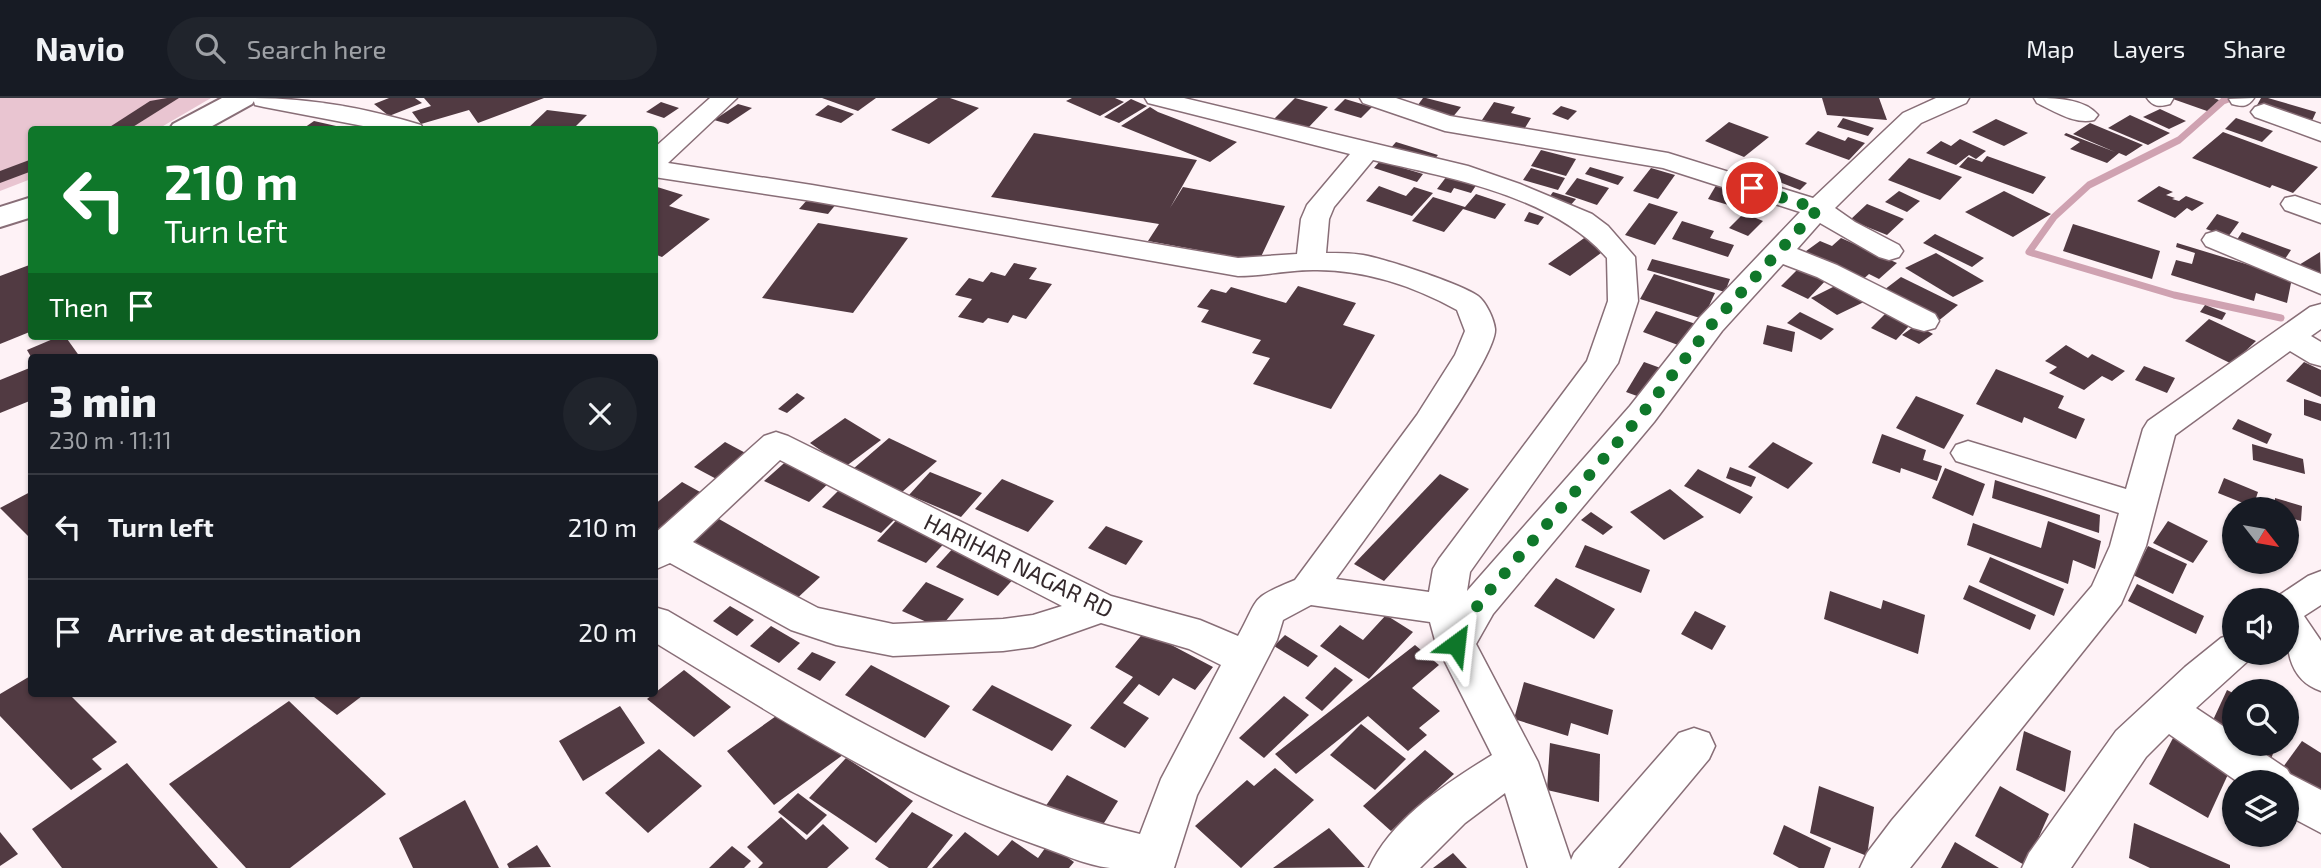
<!DOCTYPE html>
<meta charset="utf-8">
<style>
body{margin:0;font-family:"Exo 2",sans-serif;background:#20242c;color:#f1f3f6;height:100vh;display:flex;flex-direction:column;font-size:26px;white-space:nowrap}
*{box-sizing:border-box;margin:0}
p{font-size:23px;color:#9ea1a6}
.icon{flex:none;width:38px;height:38px;fill:none;stroke:currentColor;stroke-width:2;stroke-linecap:round;stroke-linejoin:round}
.map{position:relative;flex:1;overflow:hidden}
.drawer{position:absolute;left:28px;top:256px;width:630px;height:343px;display:flex;flex-direction:column;background:#171b24;border-radius:7px;box-shadow:0 2px 5px #0004}
.drawer>*{flex:none}
.top-card{position:absolute;left:28px;top:28px;width:630px;height:214px;border-radius:7px;box-shadow:0 2px 5px #0004;background:#0f772a;color:#fff;overflow:hidden}
.needle{width:46px;rotate:121deg}
.tools{position:absolute;left:2222px;top:399px;display:grid;gap:14px}
.tools a{display:grid;place-items:center;width:77px;height:77px;border-radius:50%;background:#171b24;box-shadow:0 2px 5px #0004;font-size:35px}
.pin{position:absolute;display:grid;place-items:center;width:60px;height:60px;color:#fff;margin:-30px;border:4px solid #fff;border-radius:50%;box-shadow:0 2px 7px #0007}
.me{position:absolute;width:77px;margin:-38px;rotate:30deg;stroke-linejoin:round;filter:drop-shadow(0 0 5px #0008)}
.turn{display:flex;align-items:center;gap:24px;height:147px;padding:0 21px;font-size:32px}
.turn .icon{width:91px;height:91px;stroke-width:2.5}
.turn b{display:block;font-size:49px;line-height:60px}
.then{display:flex;align-items:center;height:66px;padding:0 21px;background:#0003;gap:14px;font-size:26px}
.round{display:grid;place-items:center;flex:none;width:74px;height:74px;border-radius:37px;background:#20242c}
.headline{display:flex;align-items:center;justify-content:space-between;height:119px;padding:0 21px}
h1{font-size:42px;font-weight:800;line-height:52px}
ul{padding:0;list-style:none}
li{display:flex;align-items:center;gap:21px;height:105px;padding:0 21px;border-top:2px solid #363941}
li div{flex:1}
li b{display:block;font-size:26px}
li em{font-style:normal}
header{display:flex;align-items:center;gap:42px;box-sizing:border-box;height:98px;padding:0 35px;background:#171b24;border-bottom:2px solid #363941}
header strong{font-size:33px}
nav{display:flex;gap:38px;margin-inline-start:auto;font-size:24px}
.search{width:490px;height:63px;background:#20242c;display:flex;align-items:center;gap:18px;box-sizing:border-box;padding:0 24px;border-radius:38px;color:#9ea1a6;font-size:26px}
.map>svg:first-child{display:block}
.green{fill:#e9c5d1}
.lines{fill:none;stroke-linecap:round;stroke-linejoin:round}
.stream{stroke:#cfa2b1;stroke-width:7}
.building{fill:#513a42}
.minor-casing{stroke:#886e77;stroke-width:3}
.major-casing{stroke:#886e77;stroke-width:4}
.minor{fill:#fff;fill-rule:evenodd}
.major{fill:#fff;fill-rule:evenodd}
.route{stroke:#0f772a;stroke-width:12;stroke-dasharray:0 21.6}
.labels{text-anchor:middle;dominant-baseline:central;stroke-width:7;stroke-linejoin:round;paint-order:stroke}
.street-label{font-size:23px;fill:#34292c;stroke:#fff}
</style>
<header>
<strong>Navio</strong>
<div class="search"><svg class="icon" aria-label="search" viewBox="0 0 24 24"><circle cx="10" cy="10" r="6"/><path d="M15 15l6 6"/></svg>Search here</div>
<nav><a>Map</a><a>Layers</a><a>Share</a></nav>
</header>
<div class="map">
<svg width="2321" height="770" viewBox="0 0 2321 770">
<rect width="100%" height="100%" fill="#fef2f6"/>
<!-- green -->
<polygon class="green" points="0,0 211,0 158,31 32,32 31,81 0,93"/>
<g class="lines">
<!-- stream -->
<polyline class="stream" points="2231,0 2223,3 2179,42 2089,87 2054,119 2029,154 2174,197 2281,220"/>
</g>
<!-- building -->
<g class="building">
<polygon points="167,0 179,0 128,32 105,32 150,3"/>
<polygon points="389,0 415,0 422,5 389,18 374,6"/>
<polygon points="424,0 544,0 478,25 469,12 421,26 412,14 431,8"/>
<polygon points="822,0 876,0 858,13"/>
<polygon points="938,0 950,0 979,10 929,46 891,32"/>
<polygon points="1072,0 1115,0 1124,4 1100,18 1066,3"/>
<polygon points="1295,0 1328,9 1306,32 1273,22"/>
<polygon points="1423,0 1426,0 1461,9 1452,20 1415,11"/>
<polygon points="1822,0 1879,0 1887,22 1827,17"/>
<polygon points="2170,0 2214,0 2219,2 2207,13"/>
<polygon points="2261,0 2268,0 2316,14 2311,25 2256,9"/>
<polygon points="1131,1 1147,8 1119,25 1104,19"/>
<polygon points="1345,1 1372,9 1361,20 1334,12"/>
<polygon points="661,4 679,10 664,20 646,14"/>
<polygon points="1494,4 1515,9 1511,15 1531,20 1523,33 1482,22"/>
<polygon points="738,6 752,10 728,26 714,22"/>
<polygon points="828,7 854,16 841,25 815,17"/>
<polygon points="1561,8 1577,13 1568,22 1552,16"/>
<polygon points="1150,9 1158,14 1237,44 1210,64 1121,28"/>
<polygon points="2160,11 2186,23 2169,31 2143,19"/>
<polygon points="547,12 587,17 572,32 526,32"/>
<polygon points="2130,17 2170,35 2148,47 2108,30"/>
<polygon points="1843,20 1874,30 1868,38 1837,29"/>
<polygon points="2236,20 2273,33 2262,44 2225,31"/>
<polygon points="1996,21 2028,35 2004,48 1972,34"/>
<polygon points="314,23 345,30 345,32 301,32"/>
<polygon points="1729,24 1769,39 1744,59 1705,43"/>
<polygon points="2090,25 2143,47 2126,58 2119,55 2107,65 2070,51 2080,44 2064,37 2066,35 2115,54 2073,36"/>
<polygon points="1818,33 1845,43 1848,39 1865,45 1849,62 1805,46"/>
<polygon points="2223,34 2318,69 2293,95 2272,87 2270,90 2192,60"/>
<polygon points="1034,35 1197,62 1170,110 1183,89 1285,108 1259,163 1148,143 1159,126 991,99"/>
<polygon points="1960,41 1986,53 1976,61 1969,57 1956,67 1926,55 1941,43 1951,48"/>
<polygon points="1396,44 1438,57 1432,64 1389,52"/>
<polygon points="1541,52 1576,61 1566,78 1531,68"/>
<polygon points="1987,58 2046,79 2033,96 1959,69 1968,59 1982,64"/>
<polygon points="1909,60 1962,79 1940,102 1888,82"/>
<polygon points="32,61 32,73 0,85 0,73"/>
<polygon points="1380,63 1423,76 1417,84 1374,70"/>
<polygon points="1590,69 1624,79 1618,87 1585,76"/>
<polygon points="1531,70 1565,80 1558,92 1523,82"/>
<polygon points="1651,70 1675,77 1658,101 1633,93"/>
<polygon points="1772,71 1807,85 1800,92 1764,78"/>
<polygon points="1447,78 1477,86 1471,95 1454,90 1451,95 1437,91"/>
<polygon points="1577,80 1609,90 1597,107 1565,96"/>
<polygon points="1718,84 1769,99 1759,116 1708,101"/>
<polygon points="654,88 683,97 669,108 710,121 662,159 654,156"/>
<polygon points="1379,88 1406,98 1414,89 1433,95 1412,118 1366,103"/>
<polygon points="2159,88 2173,94 2166,97 2175,100 2172,101 2179,103 2186,98 2204,105 2192,113 2187,110 2175,120 2137,103"/>
<polygon points="1899,93 1920,103 1907,114 1885,104"/>
<polygon points="2004,93 2051,116 2013,139 1965,114"/>
<polygon points="1553,94 1576,101 1569,109 1547,102"/>
<polygon points="1476,96 1506,106 1495,121 1463,111 1444,134 1412,123 1433,99 1465,109"/>
<polygon points="808,101 837,105 828,116 799,111"/>
<polygon points="1649,105 1678,114 1655,147 1625,137"/>
<polygon points="1867,106 1904,121 1887,137 1850,122"/>
<polygon points="1529,114 1544,119 1538,127 1524,123"/>
<polygon points="1744,115 1763,123 1748,138 1729,130"/>
<polygon points="2217,116 2239,124 2228,139 2206,131"/>
<polygon points="1682,123 1714,133 1710,140 1734,147 1728,159 1672,141"/>
<polygon points="818,125 908,140 853,215 762,200"/>
<polygon points="2073,126 2160,153 2152,181 2063,153"/>
<polygon points="2242,134 2291,152 2283,164 2234,146"/>
<polygon points="1935,136 1984,160 1972,169 1923,145"/>
<polygon points="1587,138 1609,149 1570,178 1548,166"/>
<polygon points="1841,140 1897,165 1879,181 1869,176 1860,184 1802,156 1820,143 1832,148"/>
<polygon points="2177,145 2292,180 2287,205 2256,195 2254,203 2171,177 2176,162 2192,166 2195,155 2176,149"/>
<polygon points="2320,154 2321,183 2294,170"/>
<polygon points="1936,155 1984,183 1953,199 1905,170"/>
<polygon points="1652,161 1730,181 1725,194 1647,172"/>
<polygon points="1014,165 1037,170 1029,181 1052,186 1026,221 1013,217 1008,225 988,220 983,225 958,219 972,201 955,197 969,180 983,184 991,174 1005,178"/>
<polygon points="32,166 32,233 0,246 0,178"/>
<polygon points="1802,167 1829,179 1808,201 1781,188"/>
<polygon points="1654,176 1715,195 1703,221 1640,201"/>
<polygon points="1901,179 1958,207 1937,224 1880,195"/>
<polygon points="1841,185 1868,202 1837,217 1811,200"/>
<polygon points="1298,188 1356,205 1343,227 1375,237 1331,311 1253,286 1270,260 1252,255 1261,242 1201,224 1209,212 1197,209 1211,191 1226,195 1231,189 1286,205"/>
<polygon points="2205,207 2226,215 2222,222 2200,214"/>
<polygon points="1656,213 1699,227 1686,250 1643,234"/>
<polygon points="1800,214 1834,231 1821,242 1787,225"/>
<polygon points="1886,215 1910,227 1896,242 1871,230"/>
<polygon points="2209,221 2256,243 2232,266 2185,243"/>
<polygon points="1767,227 1795,234 1792,254 1763,246"/>
<polygon points="1916,227 1933,236 1919,246 1902,237"/>
<polygon points="60,238 65,238 80,259 31,259 27,252"/>
<polygon points="2066,247 2088,260 2092,256 2125,273 2112,283 2102,278 2084,292 2049,275 2057,269 2045,263"/>
<polygon points="1644,264 1666,272 1648,302 1626,294"/>
<polygon points="2304,264 2321,272 2321,299 2286,283"/>
<polygon points="2144,268 2175,280 2167,295 2135,282"/>
<polygon points="32,269 32,302 0,315 0,282"/>
<polygon points="1996,271 2064,298 2058,310 2085,321 2076,341 2024,319 2022,325 1976,306"/>
<polygon points="797,295 805,300 787,315 778,311"/>
<polygon points="1916,298 1964,317 1944,351 1896,330"/>
<polygon points="2304,301 2321,306 2321,323 2304,317"/>
<polygon points="845,320 881,342 845,369 810,345"/>
<polygon points="2238,321 2272,336 2267,346 2232,331"/>
<polygon points="1882,336 1926,352 1923,362 1942,368 1937,383 1901,370 1900,375 1872,365"/>
<polygon points="889,340 937,363 901,395 853,371"/>
<polygon points="725,344 753,359 722,384 694,369"/>
<polygon points="1773,344 1813,365 1788,391 1748,369"/>
<polygon points="2252,346 2303,361 2305,376 2253,362"/>
<polygon points="791,359 835,379 809,404 764,383"/>
<polygon points="1730,369 1756,379 1751,389 1726,380"/>
<polygon points="1945,370 1985,386 1973,418 1932,400"/>
<polygon points="1698,371 1753,399 1740,416 1684,388"/>
<polygon points="930,374 982,395 961,419 909,397"/>
<polygon points="1440,376 1469,391 1384,483 1354,466"/>
<polygon points="2224,380 2258,394 2253,409 2218,395"/>
<polygon points="1002,381 1054,403 1028,434 975,411"/>
<polygon points="1995,382 2100,417 2099,435 1992,400"/>
<polygon points="682,384 711,400 664,439 654,433 654,407"/>
<polygon points="842,389 901,415 881,435 822,409"/>
<polygon points="1670,391 1704,419 1664,442 1630,414"/>
<polygon points="32,393 32,436 28,438 0,410"/>
<polygon points="2275,400 2302,408 2301,423 2287,419 2287,411 2275,411"/>
<polygon points="1591,414 1613,429 1603,437 1581,422"/>
<polygon points="902,416 951,438 926,465 877,443"/>
<polygon points="719,421 820,479 792,505 689,445"/>
<polygon points="2048,423 2101,443 2095,471 2073,462 2068,486 1967,447 1973,425 2041,450"/>
<polygon points="2168,423 2208,443 2193,465 2153,445"/>
<polygon points="1106,428 1143,443 1126,467 1088,450"/>
<polygon points="1585,447 1650,472 1641,495 1575,469"/>
<polygon points="955,448 1017,477 998,498 936,469"/>
<polygon points="2148,448 2187,466 2173,496 2133,477"/>
<polygon points="1990,459 2064,491 2054,518 1979,484"/>
<polygon points="1556,480 1615,511 1594,541 1534,508"/>
<polygon points="926,484 964,501 940,530 902,513"/>
<polygon points="2137,486 2204,518 2196,536 2128,503"/>
<polygon points="1969,487 2036,517 2030,532 1963,501"/>
<polygon points="1830,493 1881,511 1883,502 1925,517 1918,556 1824,521"/>
<polygon points="730,508 754,522 737,538 713,523"/>
<polygon points="1695,513 1726,528 1712,552 1681,536"/>
<polygon points="1386,517 1413,534 1369,581 1320,548 1340,527 1363,542"/>
<polygon points="771,528 800,545 779,565 750,548"/>
<polygon points="1145,533 1213,569 1195,592 1173,580 1159,598 1139,586 1123,605 1149,620 1125,650 1090,630 1133,579 1115,569"/>
<polygon points="1285,537 1318,558 1308,569 1274,548"/>
<polygon points="1415,547 1439,567 1412,590 1440,613 1419,630 1427,637 1408,653 1368,618 1296,676 1275,656"/>
<polygon points="812,554 836,564 820,583 797,571"/>
<polygon points="871,567 950,608 925,640 845,597"/>
<polygon points="1335,569 1353,582 1322,613 1305,600"/>
<polygon points="684,572 731,609 694,639 647,601"/>
<polygon points="32,577 32,595 68,595 117,644 92,661 102,671 71,692 0,618 0,596"/>
<polygon points="1524,584 1613,612 1608,637 1571,625 1568,638 1514,621"/>
<polygon points="992,587 1072,627 1052,653 972,612"/>
<polygon points="2227,592 2235,596 2235,646 2277,646 2268,668 2207,635"/>
<polygon points="309,595 366,595 337,617"/>
<polygon points="1284,598 1309,617 1264,660 1239,640"/>
<polygon points="289,603 386,696 290,770 246,770 169,686"/>
<polygon points="620,608 645,645 583,683 559,643"/>
<polygon points="786,611 814,641 827,633 847,654 774,707 727,653"/>
<polygon points="1361,626 1406,661 1375,692 1330,657"/>
<polygon points="2024,633 2071,653 2065,694 2016,672"/>
<polygon points="2173,640 2230,672 2208,720 2149,686"/>
<polygon points="2302,643 2321,655 2321,703 2278,676"/>
<polygon points="1550,645 1600,656 1599,704 1547,692"/>
<polygon points="659,651 702,688 648,735 605,695"/>
<polygon points="1425,652 1454,676 1391,733 1363,708"/>
<polygon points="846,660 913,703 876,745 809,700"/>
<polygon points="127,665 218,770 62,770 32,731"/>
<polygon points="1275,670 1314,702 1241,770 1195,728 1247,682 1254,688"/>
<polygon points="1067,677 1118,703 1097,736 1045,709"/>
<polygon points="1819,688 1874,709 1867,758 1810,735"/>
<polygon points="2000,688 2049,716 2026,768 1975,738"/>
<polygon points="798,695 827,717 807,737 778,714"/>
<polygon points="465,702 499,770 413,770 399,740"/>
<polygon points="912,714 953,737 927,770 889,770 875,761"/>
<polygon points="781,719 806,742 823,726 849,750 827,770 758,770 763,765 747,749"/>
<polygon points="2134,725 2230,767 2230,770 2150,770 2129,760"/>
<polygon points="1784,727 1831,750 1824,770 1799,770 1773,756"/>
<polygon points="1329,730 1365,769 1273,770"/>
<polygon points="0,734 18,756 0,768"/>
<polygon points="965,734 998,758 1012,742 1038,760 1048,746 1074,764 1069,770 932,770"/>
<polygon points="1955,744 1999,770 1941,770"/>
<polygon points="537,747 551,769 509,770 507,766"/>
<polygon points="732,748 751,763 744,770 709,770"/>
<polygon points="1453,755 1467,770 1433,770"/>
</g>
<g class="lines">
<defs>
<g id="minor">
<path d="M253 0C311 0 366 10 421 27L424 32H384L264 9 255 7Z"/>
<path d="M710 0H737L668 65 812 87 1238 160 1297 156 1301 121 1307 107 1350 56 1148 5 1145 0H1184L1468 68 1520 86 1592 116 1608 128 1635 159 1638 203 1618 265 1470 474 1467 493 1630 308 1700 219 1800 114 1663 70 1445 33 1363 5 1360 0H1396L1450 18 1668 55 1813 100 1903 15 1936 0H1969L1966 5 1921 25 1835 110 1855 124 1899 147 1903 153 1899 159 1889 162 1879 159 1820 125 1797 151 1837 167 1935 216 1939 223 1935 230 1924 233 1913 230 1817 179 1783 166 1722 233 1654 324 1493 516 1476 546 1538 664 1571 762 1574 755 1679 635 1694 630 1709 635 1715 648 1709 661 1618 770H1528L1505 695 1465 725 1420 770H1369C1391 721 1448 684 1492 657L1436 546 1430 524 1311 507 1283 522 1277 542 1197 697 1174 770C1153 770 1130 770 1110 770 1084 767 1058 754 1034 746 898 698 776 618 654 544V509L668 513C822 603 964 694 1140 736L1161 681 1221 567 1189 551 1101 525 1033 549 1003 553 893 558 836 547 791 532 670 465 654 472V436L764 338 776 334 788 338 1111 498 1200 522 1238 538C1260 498 1249 501 1295 482L1417 317 1455 257 1465 233 1457 212C1414 188 1363 171 1313 172 1288 172 1263 178 1238 178L812 103 654 79V50ZM1373 62C1450 80 1553 98 1607 160L1608 203 1587 263 1439 461 1433 471 1429 494 1336 481C1362 444 1498 263 1495 231 1494 221 1486 204 1478 198 1461 186 1386 161 1363 157 1351 155 1338 155 1326 155L1329 121 1334 109ZM780 362 1062 508 1033 517 1003 521 893 526 818 510 693 444Z"/>
<path d="M2034 0C2054 0 2084 0 2098 17L2094 22C2075 27 2054 13 2037 5Z"/>
<path d="M2147 0H2173V1L2170 6C2160 9 2153 9 2147 0Z"/>
<path d="M2254 0C2248 9 2242 9 2232 6L2229 1Z"/>
<polygon points="2264,6 2321,26 2321,43 2255,19 2251,14 2255,9"/>
<polygon points="2295,98 2321,107 2321,125 2285,112 2281,106 2285,100"/>
<polygon points="2216,133 2321,176 2321,196 2206,148 2202,142 2206,136"/>
<polygon points="2321,206 2321,231 2311,238 2321,244 2321,268 2310,265 2290,253 2175,337 2146,448 2121,506 1910,770 1860,770 1867,755 1892,722 2092,488 2110,448 2119,415 1956,363 1951,355 1956,347 1968,343 2126,391 2143,331 2148,323 2310,209"/>
<path d="M2321 473V507L2304 518 2321 543V593C2281 579 2287 537 2287 502H2272L2308 478Z"/>
<polygon points="2235,535 2235,555 2253,555 2249,562 2196,610 2235,636 2235,646 2250,646 2287,671 2290,676 2321,692 2321,735 2287,717 2287,684 2238,684 2169,636 2146,659 2071,770 2022,770 2029,755 2116,633 2185,569 2221,540"/>
</g>
<g id="major">
<polygon points="222,0 256,0 252,6 205,32 169,32 173,26"/>
<polygon points="32,99 32,119 0,129 0,109"/>
</g>
</defs>
<!-- minor casing -->
<use href="#minor" class="minor-casing"/>
<!-- major casing -->
<use href="#major" class="major-casing"/>
<!-- minor -->
<use href="#minor" class="minor"/>
<!-- major -->
<use href="#major" class="major"/>
</g>
<g class="lines">
<!-- route -->
<polyline class="route" points="1456,546 1479,505 1642,316 1712,226 1818,111 1752,90"/>
</g>
<g class="labels">
<!-- street labels -->
<g class="street-label">
<text transform="translate(1019 467) rotate(26)">HARIHAR NAGAR RD</text>
</g>
</g>
</svg>
<div class="tools">
<a><svg class="needle" viewBox="-14 -14 28 28"><path d="M0-13l5 13h-10z" fill="#e53935"/><path d="M0 13l5-13h-10z" fill="#9ea1a6"/></svg></a>
<a><svg class="icon" aria-label="sound" viewBox="0 0 24 24"><path d="M4 9h4l5-4v14l-5-4H4zM17 9q2 3 0 6"/></svg></a>
<a><svg class="icon" aria-label="search" viewBox="0 0 24 24"><circle cx="10" cy="10" r="6"/><path d="M15 15l6 6"/></svg></a>
<a><svg class="icon" aria-label="layers" viewBox="0 0 24 24"><path d="M12 4l9 5-9 5-9-5zM3 14l9 5 9-5"/></svg></a>
</div>
<div class="pin" style="left:1752px;top:90px;background:#d93025"><svg class="icon" aria-label="arrive" viewBox="0 0 24 24"><path d="M6 21V4h12l-3 4 3 4H6"/></svg></div>
<svg class="me" style="left:1456px;top:546px" viewBox="-20 -20 40 40"><path d="M0-17L14 15 0 8-14 15z" fill="#0f772a" stroke="#fff" stroke-width="4"/></svg>
<div class="top-card">
<div class="turn"><svg class="icon" aria-label="left" viewBox="0 0 24 24"><path d="M17 20v-9H6M10 6l-5 5 5 5"/></svg><div><b>210 m</b>Turn left</div></div>
<div class="then">Then<svg class="icon" aria-label="arrive" viewBox="0 0 24 24"><path d="M6 21V4h12l-3 4 3 4H6"/></svg></div>
</div>
<section class="drawer">
<div class="headline"><div><h1>3 min</h1><p>230 m · 11:11</p></div><a class="round"><svg class="icon" aria-label="close" viewBox="0 0 24 24"><path d="M6 6l12 12M18 6L6 18"/></svg></a></div>
<ul>
<li><svg class="icon" aria-label="left" viewBox="0 0 24 24"><path d="M17 20v-9H6M10 6l-5 5 5 5"/></svg><div><b>Turn left</b></div><em>210 m</em></li>
<li><svg class="icon" aria-label="arrive" viewBox="0 0 24 24"><path d="M6 21V4h12l-3 4 3 4H6"/></svg><div><b>Arrive at destination</b></div><em>20 m</em></li>
</ul>
</section>
</div>
